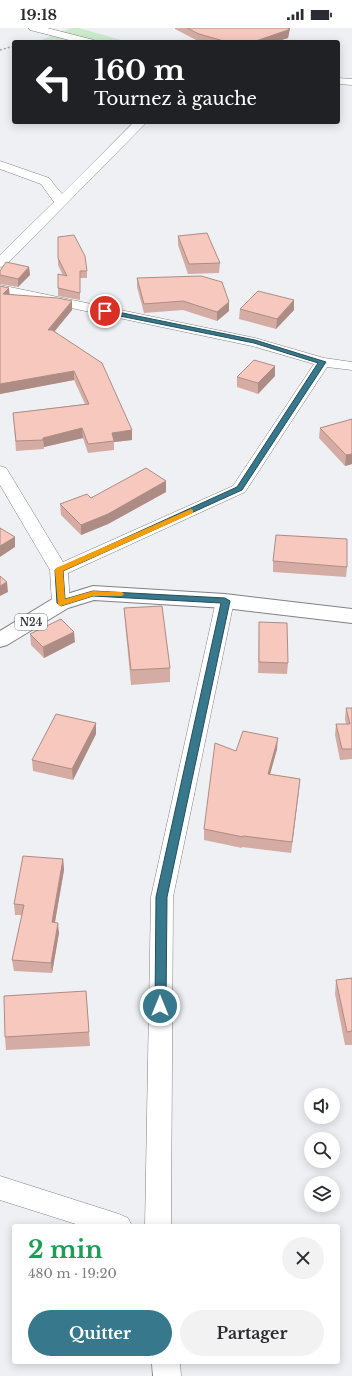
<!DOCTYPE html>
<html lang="fr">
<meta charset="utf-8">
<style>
body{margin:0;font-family:"Libre Baskerville",serif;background:#f2f2f3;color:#2b2b33;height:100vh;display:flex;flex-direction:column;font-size:15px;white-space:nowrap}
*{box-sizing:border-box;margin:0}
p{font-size:13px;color:#7c7c81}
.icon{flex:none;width:22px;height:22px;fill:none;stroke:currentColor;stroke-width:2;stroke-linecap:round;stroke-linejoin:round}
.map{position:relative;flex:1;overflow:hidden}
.details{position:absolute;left:12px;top:1196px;width:328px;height:140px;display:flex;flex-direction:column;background:#fff;border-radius:4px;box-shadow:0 2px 10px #0003}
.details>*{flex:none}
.hud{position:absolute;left:12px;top:12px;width:328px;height:84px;border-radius:4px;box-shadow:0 2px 10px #0003;background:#202124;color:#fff;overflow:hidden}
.tools{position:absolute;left:304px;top:1060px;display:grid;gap:8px}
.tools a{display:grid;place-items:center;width:36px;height:36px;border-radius:50%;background:#fff;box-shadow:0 2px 10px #0003;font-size:20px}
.pin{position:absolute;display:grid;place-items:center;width:34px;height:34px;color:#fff;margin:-17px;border:2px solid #fff;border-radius:50%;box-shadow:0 1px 4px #0007}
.me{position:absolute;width:44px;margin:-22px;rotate:0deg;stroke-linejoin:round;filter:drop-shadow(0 0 3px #0008)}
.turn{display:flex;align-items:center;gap:14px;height:84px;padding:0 16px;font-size:18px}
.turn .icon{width:52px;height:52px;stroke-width:2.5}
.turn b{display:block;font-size:28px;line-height:34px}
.round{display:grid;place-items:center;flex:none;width:42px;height:42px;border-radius:21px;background:#f2f2f3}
.overview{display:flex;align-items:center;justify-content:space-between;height:68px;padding:0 16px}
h1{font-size:24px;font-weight:700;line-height:30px;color:#1e9e55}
.cta{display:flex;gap:8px;margin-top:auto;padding:8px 16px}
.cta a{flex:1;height:46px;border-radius:24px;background:#38788c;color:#fff;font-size:16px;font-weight:700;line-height:46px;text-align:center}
.cta a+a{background:#f2f2f3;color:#2b2b33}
.status{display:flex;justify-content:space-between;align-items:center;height:28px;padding:0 20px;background:#fff;direction:ltr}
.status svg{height:11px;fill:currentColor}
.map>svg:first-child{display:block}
.green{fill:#cbeacb}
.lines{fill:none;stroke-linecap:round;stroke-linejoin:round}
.minor-casing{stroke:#818185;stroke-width:1}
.primary-casing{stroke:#818185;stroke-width:2}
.path{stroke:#a1a1a4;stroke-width:1.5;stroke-dasharray:2 2;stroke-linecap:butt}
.minor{fill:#fff;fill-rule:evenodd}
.primary{fill:#fff;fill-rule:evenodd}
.wall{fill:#d4aca3}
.shaded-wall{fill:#ad8c85}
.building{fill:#f7c8be;stroke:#ad8c85}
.route{fill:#38788c;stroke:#244e5b}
.slow{fill:#f59e0b}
.labels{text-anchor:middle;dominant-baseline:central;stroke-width:3;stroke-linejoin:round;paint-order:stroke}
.shield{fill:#fdfeff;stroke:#767677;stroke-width:1}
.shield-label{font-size:10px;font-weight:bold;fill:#3c3c3d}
</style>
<div class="status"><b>19:18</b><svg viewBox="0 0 49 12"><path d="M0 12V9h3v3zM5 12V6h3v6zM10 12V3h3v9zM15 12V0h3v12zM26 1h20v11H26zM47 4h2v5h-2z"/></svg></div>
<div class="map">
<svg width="352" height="1348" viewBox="0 0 352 1348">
<rect width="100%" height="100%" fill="#eff0f4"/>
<!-- green -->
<polygon class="green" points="71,0 79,0 128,14 36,14"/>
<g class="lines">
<defs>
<g id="minor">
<polygon points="29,0 47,0 94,12 95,14 77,14 30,2"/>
<polygon points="338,50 352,51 352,57 338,56"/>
<polygon points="134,94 147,94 5,238 0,239 0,227 54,174 41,156 0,141 0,133 49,150 62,166"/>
<polygon points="0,257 255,310 324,330 352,334 352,342 327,339 245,464 68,545 70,575 67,579 61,581 55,579 52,575 50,542 0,457 0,438 6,440 8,443 63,534 233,458 314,336 252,318 0,265"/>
<polygon points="225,567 231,569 234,573 173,869 171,1198 145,1198 151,869 216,573 219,569"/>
<polygon points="0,1148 119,1186 128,1190 132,1198 82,1198 0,1172"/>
<polygon points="152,1334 180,1334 181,1348 153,1348"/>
</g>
<polygon id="primary" points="93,558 225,566 352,581 352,595 225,580 94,572 68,580 7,617 0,619 0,603 54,570"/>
</defs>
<!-- minor casing -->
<use href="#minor" class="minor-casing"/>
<!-- primary casing -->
<use href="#primary" class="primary-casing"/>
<!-- path -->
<polyline class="path" points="0,22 14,18"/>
<!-- minor -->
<use href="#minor" class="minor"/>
<!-- primary -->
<use href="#primary" class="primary"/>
</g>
<!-- wall -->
<g class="wall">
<polygon points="175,0 290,0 288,10 275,14 200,14 175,1"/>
<polygon points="178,208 220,235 219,245 188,246 178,217"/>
<polygon points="58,230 87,243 87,250 80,250 80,272 58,268 58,260 63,248 58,237"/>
<polygon points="29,239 30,247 18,259 0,256 0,243"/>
<polygon points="137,250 229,274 229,283 217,293 183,282 144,285 137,259"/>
<polygon points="9,260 9,266 72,273 72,282 55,303 132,402 132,412 114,414 114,422 88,425 83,410 44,419 44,421 16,423 13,385 85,376 74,352 0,366"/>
<polygon points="294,272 294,282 276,301 239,291 240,281"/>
<polygon points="275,338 275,348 258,366 237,359 237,349"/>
<polygon points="352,391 352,436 345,438 319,410 320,400"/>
<polygon points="166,453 166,464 108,496 81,507 61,487 60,476"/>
<polygon points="273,533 347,539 346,549 273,544"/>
<polygon points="124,580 170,640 170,654 131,657 125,594"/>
<polygon points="259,594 288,635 287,646 258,645"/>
<polygon points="30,606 75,614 44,630 31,617"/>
<polygon points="346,680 352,680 352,731 340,732 335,707 336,696 346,696 345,691"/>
<polygon points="96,706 73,752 33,743 32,732"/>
<polygon points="277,721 270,746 300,751 291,825 242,819 242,820 204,812 204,801 236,723"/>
<polygon points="63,831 64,842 55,894 59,905 52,945 14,943 12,932 22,887 15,887 14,876"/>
<polygon points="352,950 352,1017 345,1017 335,966 336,952"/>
<polygon points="86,963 90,1018 6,1022 5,1009"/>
</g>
<!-- shaded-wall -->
<g class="shaded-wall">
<polygon points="289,0 290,0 288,10 275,14 253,14"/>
<polygon points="29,239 30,247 18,259 18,251"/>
<polygon points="9,260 10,269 3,266"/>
<polygon points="294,272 294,282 276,301 277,291"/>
<polygon points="72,273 72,282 48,311 48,302"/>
<polygon points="229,274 229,283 217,293 217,284"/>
<polygon points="275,338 275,348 258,366 258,355"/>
<polygon points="74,343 74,352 0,366 0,356"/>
<polygon points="82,400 83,410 44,419 43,410"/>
<polygon points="132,402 132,412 114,414 112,405"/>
<polygon points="352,426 352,436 345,438 346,427"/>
<polygon points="166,453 166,464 108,496 81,507 81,497"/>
<polygon points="15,509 15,519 0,529 0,518"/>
<polygon points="7,554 8,564 0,568 0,558"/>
<polygon points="74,604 75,614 44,630 43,619"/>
<polygon points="96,695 96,706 73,752 72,741"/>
<polygon points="278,710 277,721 267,757 268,746"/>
<polygon points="300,751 299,762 291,825 292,814"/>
<polygon points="63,831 64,842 53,905 52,894"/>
<polygon points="58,895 59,905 52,945 51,935"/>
</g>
<!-- building -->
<g class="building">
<polygon points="187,0 289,0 288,2 253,14 244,14 243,13 241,14 227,14 199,6"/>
<polygon points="207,205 220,235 189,236 178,208"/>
<polygon points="74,207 85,228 87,243 80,243 80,265 58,260 58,246 67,248 58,230 58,209"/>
<polygon points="6,234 29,239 18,251 0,247 0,243"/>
<polygon points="201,248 222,254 229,274 217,284 183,273 144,276 137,250"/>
<polygon points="0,258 9,260 3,266 58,270 72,273 48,302 52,302 102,335 132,402 112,405 114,413 88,416 82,400 43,410 43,412 16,413 13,385 89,376 74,343 0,356"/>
<polygon points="258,263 294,272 277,291 240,281"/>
<polygon points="254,332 275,338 258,355 237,349"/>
<polygon points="352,391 352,426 346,427 320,400"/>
<polygon points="146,440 166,453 108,486 81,497 60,476 87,466 91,470"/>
<polygon points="0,500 15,509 0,518"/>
<polygon points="276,507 347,511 347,539 273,533"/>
<polygon points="0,548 7,554 0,558"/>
<polygon points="162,578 170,640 131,642 124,580"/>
<polygon points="61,591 74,604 43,619 30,606"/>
<polygon points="259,594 287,595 288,635 259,634"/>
<polygon points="346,680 352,680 352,721 342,721 336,696 350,696"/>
<polygon points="56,686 96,695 72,741 32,732"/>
<polygon points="243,703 278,710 268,746 300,751 292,814 243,808 243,809 204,801 215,715 236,723"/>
<polygon points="23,828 63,831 52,894 58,895 51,935 12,932 24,877 14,876"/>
<polygon points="352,950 352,1003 347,1004 336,952"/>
<polygon points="86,963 89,1004 5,1009 4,968"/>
</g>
<!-- route -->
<polygon class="route" points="103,281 255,312 326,334 242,462 63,543 65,571 93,563 225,570 230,573 167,869 166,978 164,982 160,983 157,982 155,978 156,869 221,575 93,568 61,578 57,575 55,542 237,459 318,335 254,315 105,285 103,284"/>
<!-- slow -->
<polygon class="slow" points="191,481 193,482 193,485 63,543 65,571 93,563 119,564 122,564 124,566 122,568 93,568 61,578 58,577 55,542 56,540"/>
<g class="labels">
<!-- shield labels -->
<rect class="shield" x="15" y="586" width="32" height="16" rx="3"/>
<g class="shield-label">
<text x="31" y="594">N24</text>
</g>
</g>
</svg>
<div class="tools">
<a><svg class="icon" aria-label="sound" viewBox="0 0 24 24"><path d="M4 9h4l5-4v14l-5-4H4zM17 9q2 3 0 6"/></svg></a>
<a><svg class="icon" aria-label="search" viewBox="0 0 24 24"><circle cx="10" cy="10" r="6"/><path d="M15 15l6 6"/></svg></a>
<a><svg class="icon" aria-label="layers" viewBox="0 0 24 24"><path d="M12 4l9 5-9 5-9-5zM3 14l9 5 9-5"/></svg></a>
</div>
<div class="pin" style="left:105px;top:283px;background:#d93025"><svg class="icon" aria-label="arrive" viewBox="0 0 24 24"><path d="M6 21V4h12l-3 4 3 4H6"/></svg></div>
<svg class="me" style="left:160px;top:978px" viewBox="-20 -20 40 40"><circle r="17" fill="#38788c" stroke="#fff" stroke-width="3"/><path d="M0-11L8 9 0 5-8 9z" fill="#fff"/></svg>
<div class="hud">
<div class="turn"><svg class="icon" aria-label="left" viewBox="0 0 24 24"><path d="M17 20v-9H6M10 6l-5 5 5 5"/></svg><div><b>160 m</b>Tournez à gauche</div></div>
</div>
<section class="details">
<div class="overview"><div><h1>2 min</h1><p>480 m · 19:20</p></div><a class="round"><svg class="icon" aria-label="close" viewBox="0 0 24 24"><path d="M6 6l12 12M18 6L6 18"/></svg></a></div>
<div class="cta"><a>Quitter</a><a>Partager</a></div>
</section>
</div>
